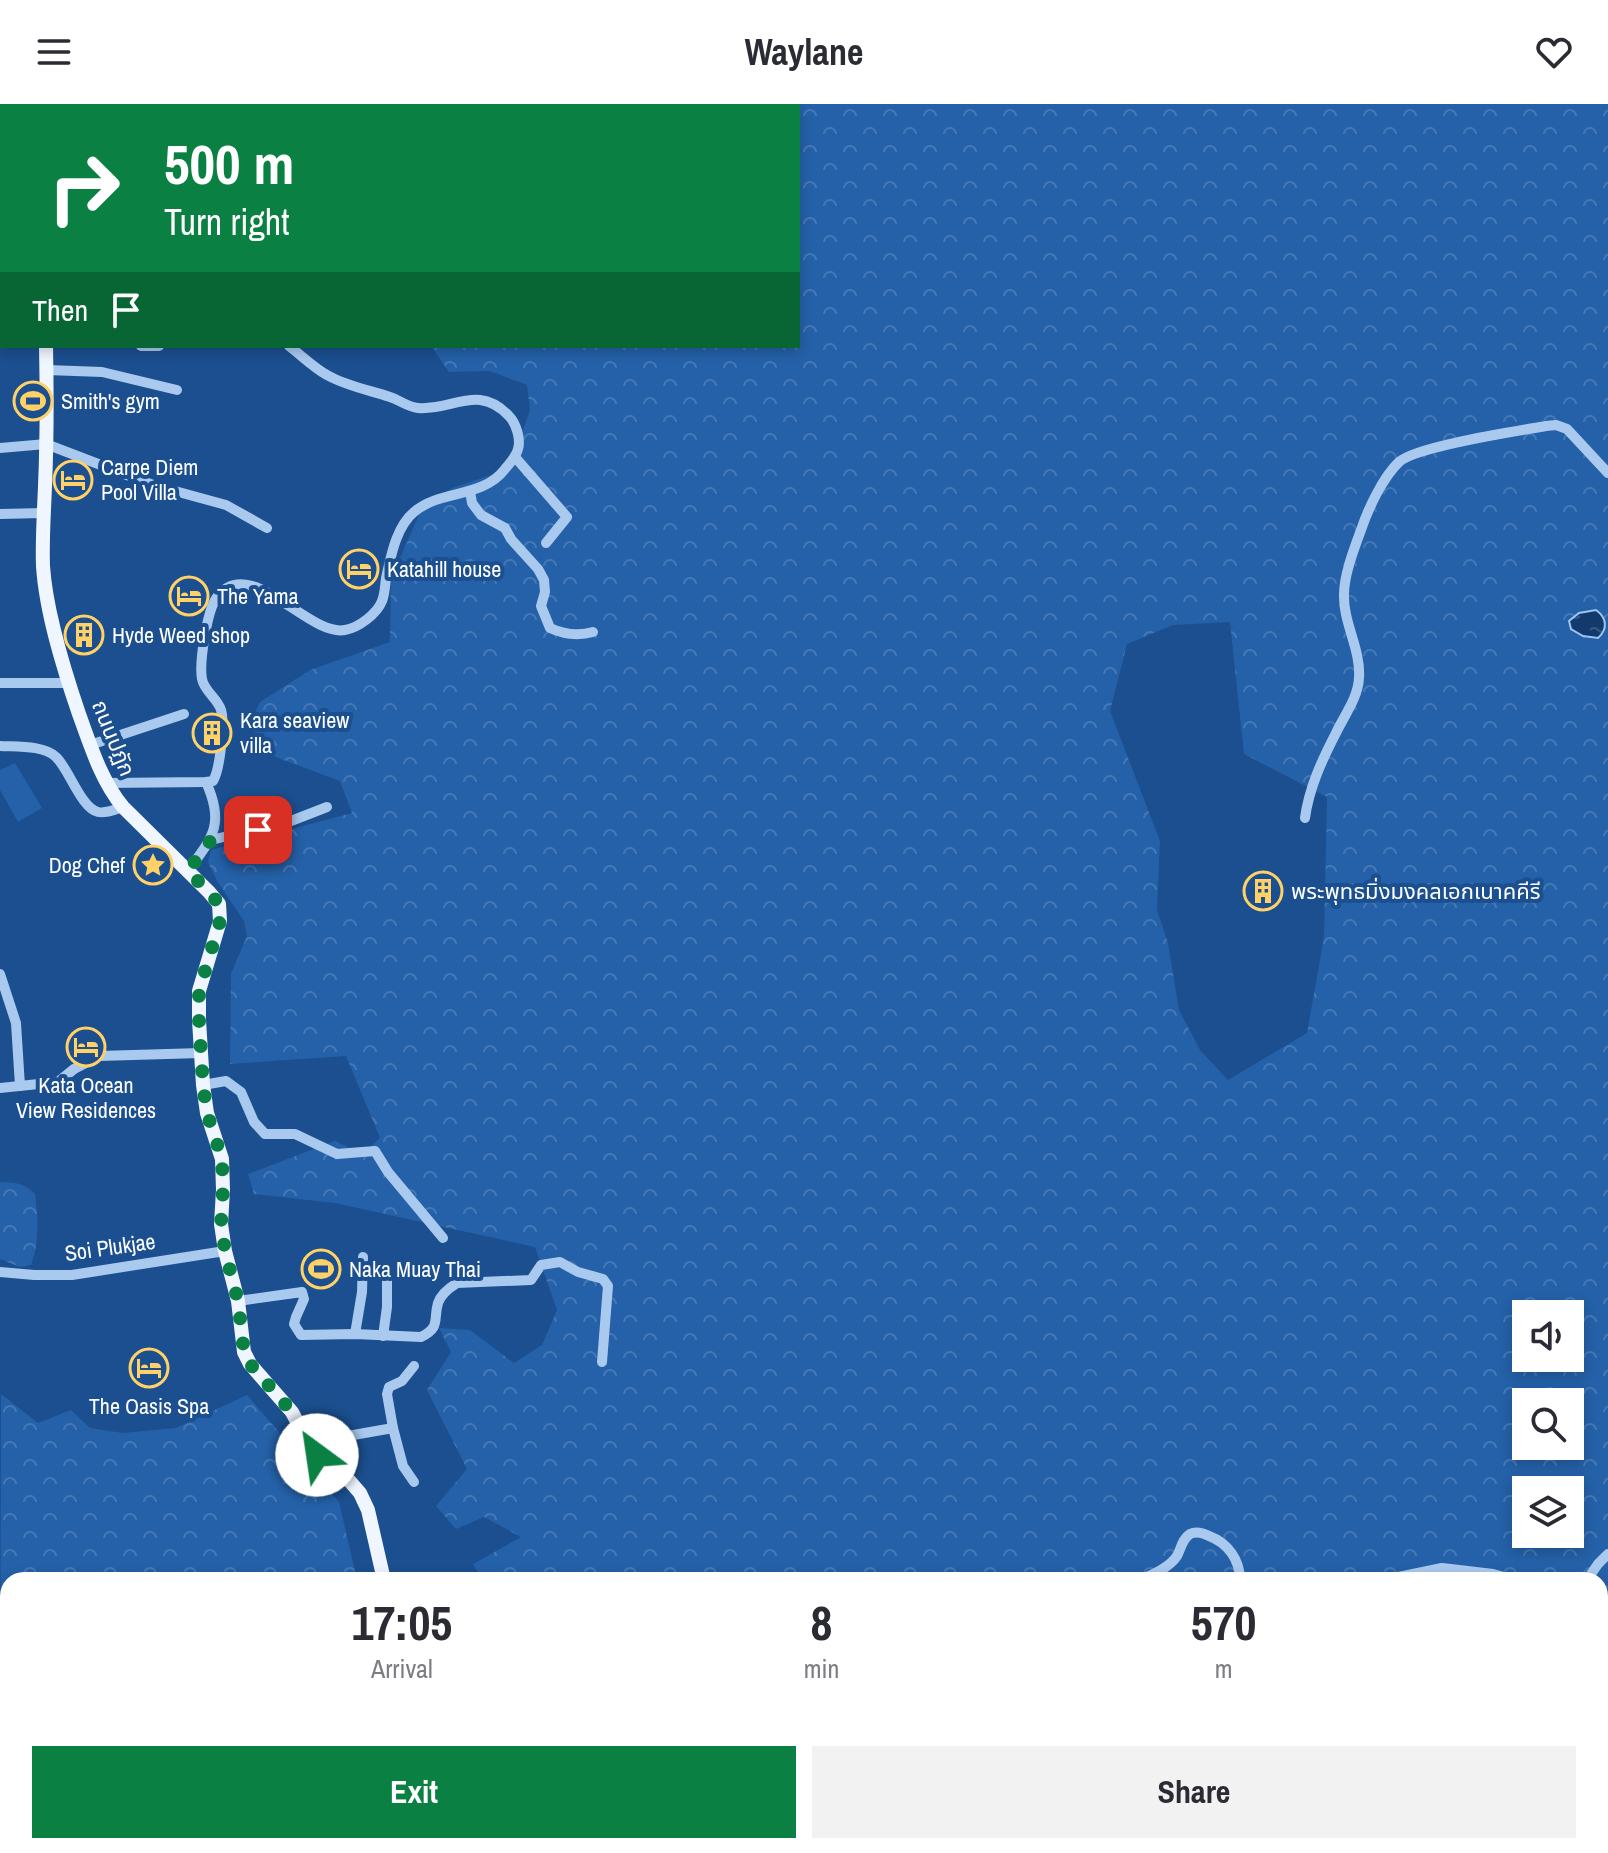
<!DOCTYPE html>
<meta charset="utf-8">
<style>
body{margin:0;font-family:"Archivo Narrow","Noto Sans Thai",sans-serif;background:#f2f2f3;color:#2b2b33;height:100vh;display:flex;flex-direction:column;font-size:30px;white-space:nowrap}
*{box-sizing:border-box;margin:0}
p{font-size:26px;color:#7c7c81}
.icon{flex:none;width:44px;height:44px;fill:none;stroke:currentColor;stroke-width:2;stroke-linecap:round;stroke-linejoin:round}
.map{position:relative;flex:1;overflow:hidden}
.panel{position:absolute;left:0px;top:1468px;width:1608px;height:282px;display:flex;flex-direction:column;background:#fff;border-radius:24px 24px 0 0;box-shadow:0 4px 12px #0003}
.panel>*{flex:none}
.guide{position:absolute;left:0px;top:0px;width:800px;height:244px;box-shadow:0 4px 12px #0003;background:#0b8043;color:#fff;overflow:hidden}
.fabs{position:absolute;left:1512px;top:1196px;display:grid;gap:16px}
.fabs a{display:grid;place-items:center;width:72px;height:72px;border-radius:0px;background:#fff;box-shadow:0 4px 12px #0003;font-size:40px}
.pin{position:absolute;display:grid;place-items:center;width:68px;height:68px;color:#fff;margin:-34px;border-radius:16px;box-shadow:0 4px 12px #0006}
.me{position:absolute;width:88px;margin:-44px;rotate:329deg;stroke-linejoin:round;filter:drop-shadow(0 0 6px #0008)}
.turn{display:flex;align-items:center;gap:28px;height:168px;padding:0 32px;font-size:36px}
.turn .icon{width:104px;height:104px;stroke-width:2.5}
.turn b{display:block;font-size:56px;line-height:68px}
.then{display:flex;align-items:center;height:76px;padding:0 32px;background:#0003;gap:16px;font-size:30px}
.eta{display:flex;justify-content:space-evenly;align-items:center;height:136px;text-align:center}
.eta b{font-size:48px;font-weight:700;line-height:56px}
.action{display:flex;gap:16px;margin-top:auto;padding:16px 32px}
.action a{flex:1;height:92px;border-radius:0px;background:#0b8043;color:#fff;font-size:32px;font-weight:700;line-height:92px;text-align:center}
.action a+a{background:#f2f2f3;color:#2b2b33}
header{display:flex;justify-content:space-between;align-items:center;height:104px;padding:0 32px;background:#fff;font-size:36px;font-weight:700}
.map>svg:first-child{display:block}
.green{fill:#2461a8}
.forest{fill:url(#forest-crowns);fill-rule:evenodd}
.water{fill:url(#water-ripples);stroke:#9cc4f0;stroke-width:2}
.lines{fill:none;stroke-linecap:round;stroke-linejoin:round}
.minor{stroke:#a9c9ee;stroke-width:10}
.major{stroke:#f0f6ff;stroke-width:14}
.route{stroke:#0b8043;stroke-width:14;stroke-dasharray:0 25.2}
.labels{text-anchor:middle;dominant-baseline:central;stroke-width:8;stroke-linejoin:round;paint-order:stroke}
.poi-label{font-size:22px;fill:#fff;stroke:#1b4f8f;text-anchor:start}
.street-label{font-size:22px;fill:#fff;stroke:#1b4f8f}
</style>
<header><svg class="icon" aria-label="menu" viewBox="0 0 24 24"><path d="M4 6h16M4 12h16M4 18h16"/></svg>Waylane<svg class="icon" aria-label="heart" viewBox="0 0 24 24"><path d="M12 20l-8-8c-3-5 5-10 8-4 3-6 11-1 8 4z"/></svg></header>
<div class="map">
<svg width="1608" height="1749" viewBox="0 0 1608 1749">
<defs>
<pattern id="forest-crowns" width="20" height="18" patternUnits="userSpaceOnUse" patternTransform="scale(2)"><rect width="20" height="18" fill="#2461a8"/><path d="M2 6a3 3 0 1 1 6 0M12 15a3 3 0 1 1 6 0" fill="none" stroke="#4579b5"/></pattern>
<pattern id="water-ripples" width="26" height="14" patternUnits="userSpaceOnUse" patternTransform="scale(2)"><rect width="26" height="14" fill="#123a6d"/><path d="M2 4q2-2 4 0t4 0M15 11q2-2 4 0t4 0" fill="none" stroke="#365883"/></pattern>
</defs>
<rect width="100%" height="100%" fill="#1b4f8f"/>
<!-- green -->
<polygon class="green" points="15,659 42,704 18,718 0,686 0,666"/>
<!-- forest -->
<g class="forest">
<path d="M482 0H1608V1749H500L499 1742H1600V1476H483L473 1460 521 1433 484 1413 456 1425 436 1402 467 1365 427 1286 451 1248 439 1224 470 1226 514 1259 542 1241 557 1206 535 1143 335 1099 254 1090 248 1070 335 1037 362 1050 380 1034 346 952 230 960 231 870 247 832 244 817 217 777 208 758 211 746 352 709 340 677 257 646 253 613 260 598 310 566 390 538 391 475 420 408 452 384 497 369 519 337 530 306 527 281 490 267 449 268 431 242H798V2H482ZM1230 518 1244 650 1327 693 1324 833 1307 929 1228 976 1200 946 1179 906 1168 839 1157 806 1160 737 1110 607 1127 540 1173 521ZM1526 1210H1570V1254H1526ZM1526 1298H1570V1342H1526ZM1526 1386H1570V1430H1526Z"/>
<path d="M0 1078C16 1079 23 1078 35 1090 38 1114 40 1137 31 1161L20 1163 0 1155Z"/>
<polygon points="1,1290 38,1319 71,1306 90,1324 123,1329 176,1324 247,1291 339,1398 357,1476 8,1476 8,1742 96,1742 99,1749 0,1749"/>
</g>
<!-- water -->
<path class="water" d="M1596 506C1607 514 1608 525 1598 534L1583 532 1571 525 1569 517 1579 509Z"/>
<g class="lines">
<!-- minor -->
<g class="minor">
<polyline points="230,0 230,2"/>
<polyline points="431,0 432,2"/>
<polyline points="0,67 2,68"/>
<polyline points="0,237 2,237"/>
<polyline points="141,242 159,242"/>
<polyline points="47,266 102,268 177,286"/>
<polyline points="0,344 46,340 153,381 226,401 267,424"/>
<polyline points="515,353 567,413 546,439"/>
<path d="M470 387 472 399 481 411 505 424 511 435 538 465 544 476 545 488 541 502 550 524C563 530 579 532 593 528"/>
<polyline points="0,410 44,409"/>
<polyline points="0,579 68,579"/>
<polyline points="90,641 184,610"/>
<path d="M0 642C16 643 44 641 56 653 69 665 81 704 98 708 106 710 116 705 123 703"/>
<path d="M106 679 206 678 213 677C220 666 225 619 221 606 218 595 204 587 202 575 199 559 207 506 217 493 250 449 308 533 345 526 358 524 377 510 382 497 385 490 385 481 386 474 391 452 396 423 414 408 441 385 482 395 505 365 510 359 516 353 518 345 521 335 516 319 509 312 478 279 453 307 418 304 408 303 399 296 390 293 369 286 346 282 327 271 314 264 301 251 289 242"/>
<path d="M1305 714C1309 684 1322 656 1336 629 1344 612 1358 594 1359 574 1361 545 1343 519 1344 490 1344 471 1354 445 1361 426 1368 405 1383 373 1399 358 1416 342 1518 327 1546 322L1556 321 1567 325 1608 369"/>
<polyline points="211,736 291,717 327,703"/>
<path d="M188 767C213 733 225 720 206 678"/>
<polyline points="0,870 16,919 20,982"/>
<polyline points="203,981 226,977 241,988 254,1018 265,1030 295,1030 337,1050 375,1047 388,1068 443,1134"/>
<polyline points="0,984 58,978 74,965 99,952 201,949"/>
<polyline points="0,1168 34,1171 72,1171 225,1147"/>
<path d="M238 1197 302 1188 304 1195 296 1213 294 1220 301 1231 355 1230 421 1233C441 1223 433 1216 438 1199 441 1190 449 1184 457 1179L531 1176 541 1161 560 1158 578 1168 603 1175 608 1182 602 1258"/>
<polyline points="355,1230 362,1188 363,1153"/>
<polyline points="383,1232 387,1203 387,1171"/>
<polyline points="308,1339 393,1324"/>
<polyline points="414,1378 403,1362 393,1324 387,1290 389,1283 402,1277 414,1262"/>
<path d="M1139 1476C1151 1472 1170 1463 1177 1452 1181 1445 1182 1435 1190 1430 1196 1427 1203 1429 1209 1432 1228 1439 1240 1456 1240 1476"/>
<polyline points="1384,1476 1442,1464 1493,1470 1515,1476"/>
<polyline points="1587,1476 1598,1460 1608,1450"/>
<polyline points="376,1742 380,1749"/>
<polyline points="1457,1742 1462,1749"/>
</g>
<!-- major -->
<g class="major">
<polyline points="142,2 144,0"/>
<path d="M46 242C47 289 47 336 45 382 44 409 42 436 43 462 46 509 64 566 79 610 91 643 101 676 123 703L209 788 219 800 220 817 199 887V916L203 981 207 1009 222 1055 223 1086 221 1120 225 1147 238 1197 244 1248 250 1260 292 1308 308 1339 317 1351 347 1374 360 1389 368 1406 384 1476"/>
<polyline points="481,1742 481,1749"/>
</g>
</g>
<g class="lines">
<!-- route -->
<polyline class="route" points="258,726 211,736 188,767 209,788 219,800 220,817 199,887 199,916 203,981 207,1009 222,1055 223,1086 221,1120 225,1147 238,1197 244,1248 250,1260 292,1308 308,1339 317,1351"/>
</g>
<!-- icons -->
<defs>
<symbol id="stadium-ring" viewBox="-11 -11 22 22"><circle r="9.5" fill="#1b4f8f" stroke="#ffd166" stroke-width="1.5"/><path d="M0-5a6.5 5 0 1 0 0 10a6.5 5 0 1 0 0-10ZM-3.5-1.8h7v3.6h-7Z" fill="#ffd166"/></symbol>
<symbol id="hotel-ring" viewBox="-11 -11 22 22"><circle r="9.5" fill="#1b4f8f" stroke="#ffd166" stroke-width="1.5"/><path d="M-6-4.5h1.5V1H6V5H4.5V3h-9V5H-6ZM-4 0a1.8 1.8 0 1 1 3.6 0ZM.5 0V-2.5h3Q6-2.5 6 0Z" fill="#ffd166"/></symbol>
<symbol id="building-ring" viewBox="-11 -11 22 22"><circle r="9.5" fill="#1b4f8f" stroke="#ffd166" stroke-width="1.5"/><path d="M-4-6H4V6H1V3H-1V6H-4ZM-2.5-4.3h1.7v1.8h-1.7ZM.8-4.3h1.7v1.8H.8ZM-2.5-1h1.7V.8h-1.7ZM.8-1h1.7V.8H.8Z" fill="#ffd166"/></symbol>
<symbol id="sight-ring" viewBox="-11 -11 22 22"><circle r="9.5" fill="#1b4f8f" stroke="#ffd166" stroke-width="1.5"/><path d="M0-6L1.8-2.2L6-1.7L2.9 1.2L3.7 5.4L0 3.3L-3.7 5.4L-2.9 1.2L-6-1.7L-1.8-2.2Z" fill="#ffd166"/></symbol>
</defs>
<g fill-rule="evenodd">
<use href="#stadium-ring" x="11" y="275" width="44" height="44"/>
<use href="#hotel-ring" x="51" y="354" width="44" height="44"/>
<use href="#hotel-ring" x="337" y="443" width="44" height="44"/>
<use href="#hotel-ring" x="167" y="470" width="44" height="44"/>
<use href="#building-ring" x="62" y="509" width="44" height="44"/>
<use href="#building-ring" x="190" y="607" width="44" height="44"/>
<use href="#sight-ring" x="131" y="739" width="44" height="44"/>
<use href="#building-ring" x="1241" y="765" width="44" height="44"/>
<use href="#hotel-ring" x="64" y="921" width="44" height="44"/>
<use href="#stadium-ring" x="299" y="1143" width="44" height="44"/>
<use href="#hotel-ring" x="127" y="1242" width="44" height="44"/>
</g>
<g class="labels">
<!-- poi labels -->
<g class="poi-label">
<text x="61" y="297">Smith's gym</text>
<text x="101" y="363">Carpe Diem<tspan x="101" dy="25">Pool Villa</tspan></text>
<text x="387" y="465">Katahill house</text>
<text x="217" y="492">The Yama</text>
<text x="112" y="531">Hyde Weed shop</text>
<text x="240" y="616">Kara seaview<tspan x="240" dy="25">villa</tspan></text>
<text x="125" y="761" text-anchor="end">Dog Chef</text>
<text x="1291" y="787">พระพุทธมิ่งมงคลเอกเนาคคีรี</text>
<text x="86" y="981" text-anchor="middle">Kata Ocean<tspan x="86" dy="25">View Residences</tspan></text>
<text x="349" y="1165">Naka Muay Thai</text>
<text x="149" y="1302" text-anchor="middle">The Oasis Spa</text>
</g>
<!-- street labels -->
<g class="street-label">
<text transform="translate(114 634) rotate(68)">ถนนปฏัก</text>
<text transform="translate(110 1143) rotate(-8)">Soi Plukjae</text>
</g>
</g>
</svg>
<div class="fabs">
<a><svg class="icon" aria-label="sound" viewBox="0 0 24 24"><path d="M4 9h4l5-4v14l-5-4H4zM17 9q2 3 0 6"/></svg></a>
<a><svg class="icon" aria-label="search" viewBox="0 0 24 24"><circle cx="10" cy="10" r="6"/><path d="M15 15l6 6"/></svg></a>
<a><svg class="icon" aria-label="layers" viewBox="0 0 24 24"><path d="M12 4l9 5-9 5-9-5zM3 14l9 5 9-5"/></svg></a>
</div>
<div class="pin" style="left:258px;top:726px;background:#d93025"><svg class="icon" aria-label="arrive" viewBox="0 0 24 24"><path d="M6 21V4h12l-3 4 3 4H6"/></svg></div>
<svg class="me" style="left:317px;top:1351px" viewBox="-20 -20 40 40"><circle r="19" fill="#fff"/><path d="M0-13L10 11 0 6-10 11z" fill="#0b8043"/></svg>
<div class="guide">
<div class="turn"><svg class="icon" aria-label="right" viewBox="0 0 24 24"><path d="M7 20v-9h11M14 6l5 5-5 5"/></svg><div><b>500 m</b>Turn right</div></div>
<div class="then">Then<svg class="icon" aria-label="arrive" viewBox="0 0 24 24"><path d="M6 21V4h12l-3 4 3 4H6"/></svg></div>
</div>
<section class="panel">
<div class="eta">
<div><b>17:05</b><p>Arrival</p></div>
<div><b>8</b><p>min</p></div>
<div><b>570</b><p>m</p></div>
</div>
<div class="action"><a>Exit</a><a>Share</a></div>
</section>
</div>
